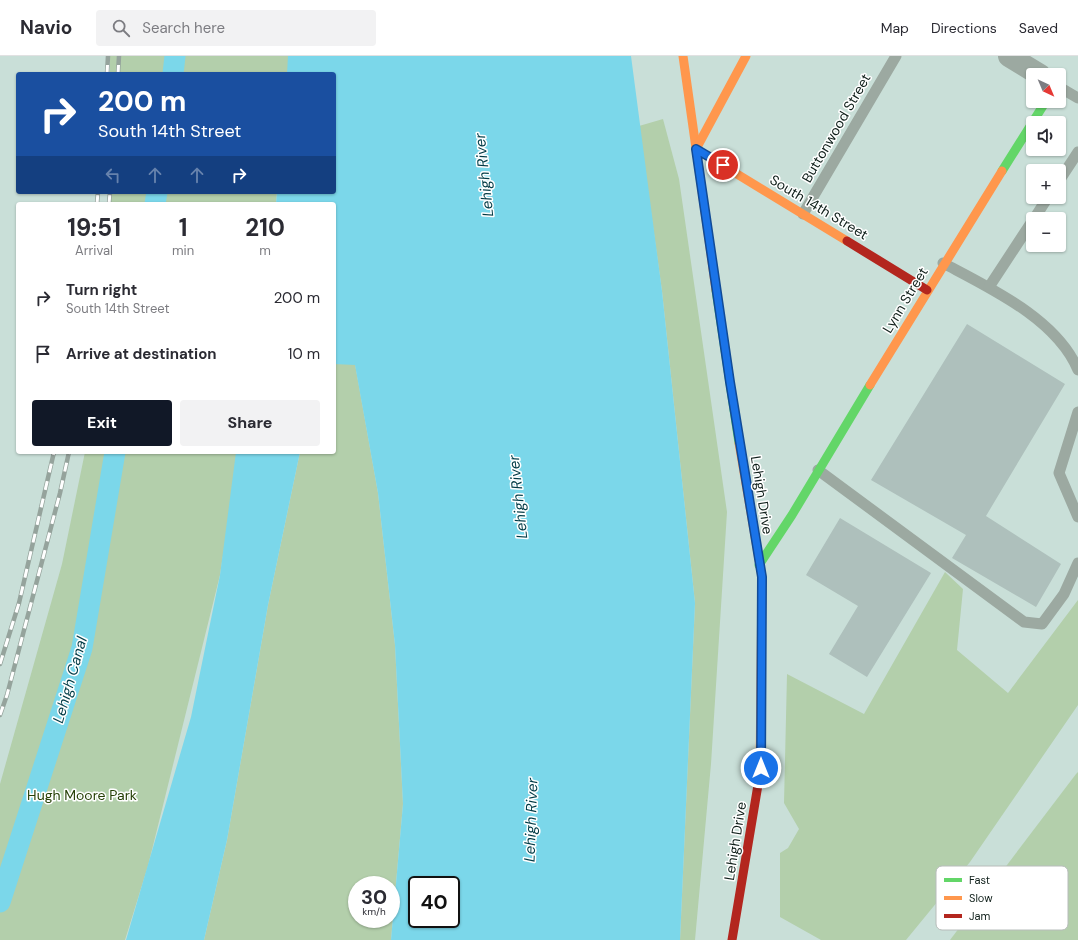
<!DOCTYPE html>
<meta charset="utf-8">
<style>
body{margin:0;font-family:"DM Sans",sans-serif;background:#f2f2f3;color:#2b2b33;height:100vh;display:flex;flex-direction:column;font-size:15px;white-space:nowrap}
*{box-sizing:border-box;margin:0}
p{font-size:13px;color:#7c7c81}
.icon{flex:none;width:22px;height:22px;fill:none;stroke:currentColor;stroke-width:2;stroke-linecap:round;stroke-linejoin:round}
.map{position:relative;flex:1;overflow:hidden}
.details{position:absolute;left:16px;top:146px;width:320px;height:252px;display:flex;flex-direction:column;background:#fff;border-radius:4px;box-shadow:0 1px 3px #0004}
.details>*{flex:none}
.guide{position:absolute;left:16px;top:16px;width:320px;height:122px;border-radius:4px;box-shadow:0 1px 3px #0004;background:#1a4fa0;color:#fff;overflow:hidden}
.needle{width:26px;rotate:136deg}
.tools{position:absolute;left:1026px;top:12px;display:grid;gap:8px}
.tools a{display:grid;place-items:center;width:40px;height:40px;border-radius:4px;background:#fff;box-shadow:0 1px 3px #0004;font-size:20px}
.speed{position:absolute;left:348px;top:820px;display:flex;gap:8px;font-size:20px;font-weight:700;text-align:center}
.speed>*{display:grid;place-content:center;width:52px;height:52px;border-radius:50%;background:#fff;box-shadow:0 1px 3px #0004;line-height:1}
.speed small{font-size:10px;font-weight:400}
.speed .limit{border:2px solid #111;border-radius:6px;background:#fff;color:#111}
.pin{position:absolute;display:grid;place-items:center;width:34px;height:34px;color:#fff;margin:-17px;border:2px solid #fff;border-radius:50%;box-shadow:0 1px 4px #0007}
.me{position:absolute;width:44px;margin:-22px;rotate:0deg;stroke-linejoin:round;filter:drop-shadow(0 0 3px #0008)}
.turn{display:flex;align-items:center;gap:14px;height:84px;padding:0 16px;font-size:18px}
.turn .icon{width:52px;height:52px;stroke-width:2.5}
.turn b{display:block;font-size:28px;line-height:34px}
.lanes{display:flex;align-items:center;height:38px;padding:0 16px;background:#0003;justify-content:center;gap:20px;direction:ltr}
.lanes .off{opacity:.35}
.eta{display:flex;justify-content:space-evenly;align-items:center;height:68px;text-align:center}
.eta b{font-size:24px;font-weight:700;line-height:28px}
.cta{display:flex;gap:8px;margin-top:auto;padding:8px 16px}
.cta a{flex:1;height:46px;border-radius:4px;background:#111827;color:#fff;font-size:16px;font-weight:700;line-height:46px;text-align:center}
.cta a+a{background:#f2f2f3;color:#2b2b33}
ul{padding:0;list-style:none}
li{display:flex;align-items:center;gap:12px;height:56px;padding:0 16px}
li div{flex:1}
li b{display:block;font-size:15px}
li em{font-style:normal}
header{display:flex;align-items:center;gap:24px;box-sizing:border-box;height:56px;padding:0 20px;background:#fff;border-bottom:1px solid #e1e1e2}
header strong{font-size:19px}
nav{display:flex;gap:22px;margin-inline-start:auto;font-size:14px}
.search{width:280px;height:36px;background:#f2f2f3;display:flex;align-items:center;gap:10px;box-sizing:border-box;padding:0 14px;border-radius:4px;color:#7c7c81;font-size:15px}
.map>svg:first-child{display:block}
.green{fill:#b3cfab;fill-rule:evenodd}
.water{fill:#7bd7ea;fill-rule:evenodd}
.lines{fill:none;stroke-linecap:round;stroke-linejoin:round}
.canal{stroke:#7bd7ea;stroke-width:21}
.building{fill:#aec0bc}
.lane{stroke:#9ca9a1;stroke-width:11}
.street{stroke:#9ca9a1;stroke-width:22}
.fast{stroke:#63d668;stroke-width:9}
.slow{stroke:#ff974d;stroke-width:9}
.jam{stroke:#b3261e;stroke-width:9}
.rail-casing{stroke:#95a39c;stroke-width:4.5}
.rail{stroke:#fff;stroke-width:3;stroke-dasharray:9;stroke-linecap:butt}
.route-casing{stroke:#114b97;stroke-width:10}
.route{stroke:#1a73e8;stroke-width:7}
.labels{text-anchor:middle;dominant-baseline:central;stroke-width:3;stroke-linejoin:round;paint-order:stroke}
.street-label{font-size:14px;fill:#0f1f1a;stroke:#fff}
.park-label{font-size:14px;fill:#264006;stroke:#fff}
.water-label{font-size:15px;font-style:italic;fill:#003b46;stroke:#fff}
.key{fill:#fff;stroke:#b7bcba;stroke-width:1}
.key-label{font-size:11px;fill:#0f1f1a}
</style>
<header>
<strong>Navio</strong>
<div class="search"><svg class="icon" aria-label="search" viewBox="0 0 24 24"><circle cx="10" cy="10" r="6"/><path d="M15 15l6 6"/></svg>Search here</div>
<nav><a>Map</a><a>Directions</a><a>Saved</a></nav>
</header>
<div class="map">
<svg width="1078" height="884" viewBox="0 0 1078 884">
<rect width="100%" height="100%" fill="#c9dfd8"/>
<!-- green -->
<g class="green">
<polygon points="110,0 289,0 288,18 110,18"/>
<polygon points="663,63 679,123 727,456 711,708 695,884 680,884 695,547 662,235 639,70"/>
<polygon points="109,136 277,136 276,148 109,148"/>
<path d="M334 308H355L378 437 395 589 403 748 391 884H204L227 784 268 549 300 396H334ZM357 829H391V863H357Z"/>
<polygon points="85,396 239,396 220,519 148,810 125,884 0,884 0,728 62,508"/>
<polygon points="945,516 963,533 957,594 1008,637 1078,544 1078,649 970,806 906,884 821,884 780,861 780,797 788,792 799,773 784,747 787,618 864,658"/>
<polygon points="1078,716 1078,884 950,884 1076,718"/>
</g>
<!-- water -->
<g class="water">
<path d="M288 0H631L662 235 695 547 680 884H391L403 748 395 589 378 437 355 309 334 308V148H276L277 136H334V18H287ZM417 829H451V863H417Z"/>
<polygon points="236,396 300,396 268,549 227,784 204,884 126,884 191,661 220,519"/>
</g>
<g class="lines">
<!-- canal -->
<g class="canal">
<polyline points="173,18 175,0"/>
<polyline points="155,148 157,136"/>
<polyline points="0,846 82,592 115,396"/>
</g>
</g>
<!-- building -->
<g class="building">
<polygon points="967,268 1065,328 986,460 1061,508 1036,551 952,502 966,479 871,424"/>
<polygon points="840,462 931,517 867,621 829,598 858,550 806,519"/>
</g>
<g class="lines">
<!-- lane -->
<g class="lane">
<polyline points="1059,31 1078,42"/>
<polyline points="1059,125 1078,96"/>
<polyline points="803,158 896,0"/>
<polyline points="1034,163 1048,141"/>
<path d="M943 207C990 232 1057 263 1078 314"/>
<polyline points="989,231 1033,164"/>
<polyline points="1078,356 1059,417 1078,461"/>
<polyline points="818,414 1024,566 1042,568 1064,538 1078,507"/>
</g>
<!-- street -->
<polyline class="street" points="1009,0 1040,19"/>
<!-- fast -->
<g class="fast">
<polyline points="1002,115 1046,45"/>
<polyline points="716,234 739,387"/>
<polyline points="759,509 792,459 870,329"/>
</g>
<!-- slow -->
<g class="slow">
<polyline points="683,0 716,234"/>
<polyline points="746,0 696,93 847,185"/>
<polyline points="870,329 1002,115"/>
<polyline points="739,387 762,521 760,717"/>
</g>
<!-- jam -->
<g class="jam">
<polyline points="847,185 927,234"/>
<polyline points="732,884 760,717"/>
</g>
<defs>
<g id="rail">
<polyline points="107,18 108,0"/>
<polyline points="118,18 119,0"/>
<polyline points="97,148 98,136"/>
<polyline points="109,148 110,136"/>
<polyline points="0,608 19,547 54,396"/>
<polyline points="0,659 7,639 60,437 69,396"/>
</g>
</defs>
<!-- rail casing -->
<use href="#rail" class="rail-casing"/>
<!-- rail -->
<use href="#rail" class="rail"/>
</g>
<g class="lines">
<defs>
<polyline id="route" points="723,109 696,93 730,326 762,521 761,712"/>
</defs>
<!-- route casing -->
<use href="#route" class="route-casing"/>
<!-- route -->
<use href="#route" class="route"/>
</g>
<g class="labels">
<!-- street labels -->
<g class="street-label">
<text transform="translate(836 72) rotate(-60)">Buttonwood Street</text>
<text transform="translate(819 151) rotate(31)">South 14th Street</text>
<text transform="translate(905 244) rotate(-59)">Lynn Street</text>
<text transform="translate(762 439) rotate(81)">Lehigh Drive</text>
<text transform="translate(735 785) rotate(-81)">Lehigh Drive</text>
</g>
<!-- park labels -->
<g class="park-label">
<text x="82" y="739">Hugh Moore Park</text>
</g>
<!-- water labels -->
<g class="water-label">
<text transform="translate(484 119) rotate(-96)">Lehigh River</text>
<text transform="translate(518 441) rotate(-96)">Lehigh River</text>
<text transform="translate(70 624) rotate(-74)">Lehigh Canal</text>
<text transform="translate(531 764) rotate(-88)">Lehigh River</text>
</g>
</g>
<!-- legend -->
<rect x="936" y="810" width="132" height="64" rx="6" class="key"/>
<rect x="944" y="822" width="18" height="4" fill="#63d668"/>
<rect x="944" y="840" width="18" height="4" fill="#ff974d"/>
<rect x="944" y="858" width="18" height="4" fill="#b3261e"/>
<g class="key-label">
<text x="969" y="828">Fast</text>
<text x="969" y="846">Slow</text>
<text x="969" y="864">Jam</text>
</g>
</svg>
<div class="tools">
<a><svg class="needle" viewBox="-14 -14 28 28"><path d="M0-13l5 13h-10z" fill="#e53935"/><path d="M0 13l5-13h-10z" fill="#7c7c81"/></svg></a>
<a><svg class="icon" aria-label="sound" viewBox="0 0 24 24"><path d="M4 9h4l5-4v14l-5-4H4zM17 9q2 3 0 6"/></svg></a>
<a>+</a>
<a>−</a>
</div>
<div class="speed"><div>30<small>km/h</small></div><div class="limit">40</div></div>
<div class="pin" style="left:723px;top:109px;background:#d93025"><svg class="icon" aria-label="arrive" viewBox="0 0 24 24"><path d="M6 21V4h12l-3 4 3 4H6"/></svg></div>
<svg class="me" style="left:761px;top:712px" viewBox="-20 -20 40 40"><circle r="17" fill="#1a73e8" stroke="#fff" stroke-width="3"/><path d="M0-11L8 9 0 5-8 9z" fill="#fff"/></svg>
<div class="guide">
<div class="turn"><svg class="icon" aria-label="right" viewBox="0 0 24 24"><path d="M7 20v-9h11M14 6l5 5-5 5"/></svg><div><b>200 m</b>South 14th Street</div></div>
<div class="lanes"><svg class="icon off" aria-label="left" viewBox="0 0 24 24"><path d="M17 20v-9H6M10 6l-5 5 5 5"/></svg><svg class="icon off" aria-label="ahead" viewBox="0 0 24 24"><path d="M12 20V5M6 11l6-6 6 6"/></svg><svg class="icon off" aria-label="ahead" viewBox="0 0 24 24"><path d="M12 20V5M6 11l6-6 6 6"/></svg><svg class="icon" aria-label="right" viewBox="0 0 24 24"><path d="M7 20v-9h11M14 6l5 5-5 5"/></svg></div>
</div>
<section class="details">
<div class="eta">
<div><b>19:51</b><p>Arrival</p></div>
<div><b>1</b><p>min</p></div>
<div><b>210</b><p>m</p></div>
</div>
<ul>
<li><svg class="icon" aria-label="right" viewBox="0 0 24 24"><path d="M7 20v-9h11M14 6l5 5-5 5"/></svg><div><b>Turn right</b><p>South 14th Street</p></div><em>200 m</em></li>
<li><svg class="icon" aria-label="arrive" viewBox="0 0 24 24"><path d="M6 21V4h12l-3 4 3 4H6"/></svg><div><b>Arrive at destination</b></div><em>10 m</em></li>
</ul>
<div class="cta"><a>Exit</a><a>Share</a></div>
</section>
</div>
